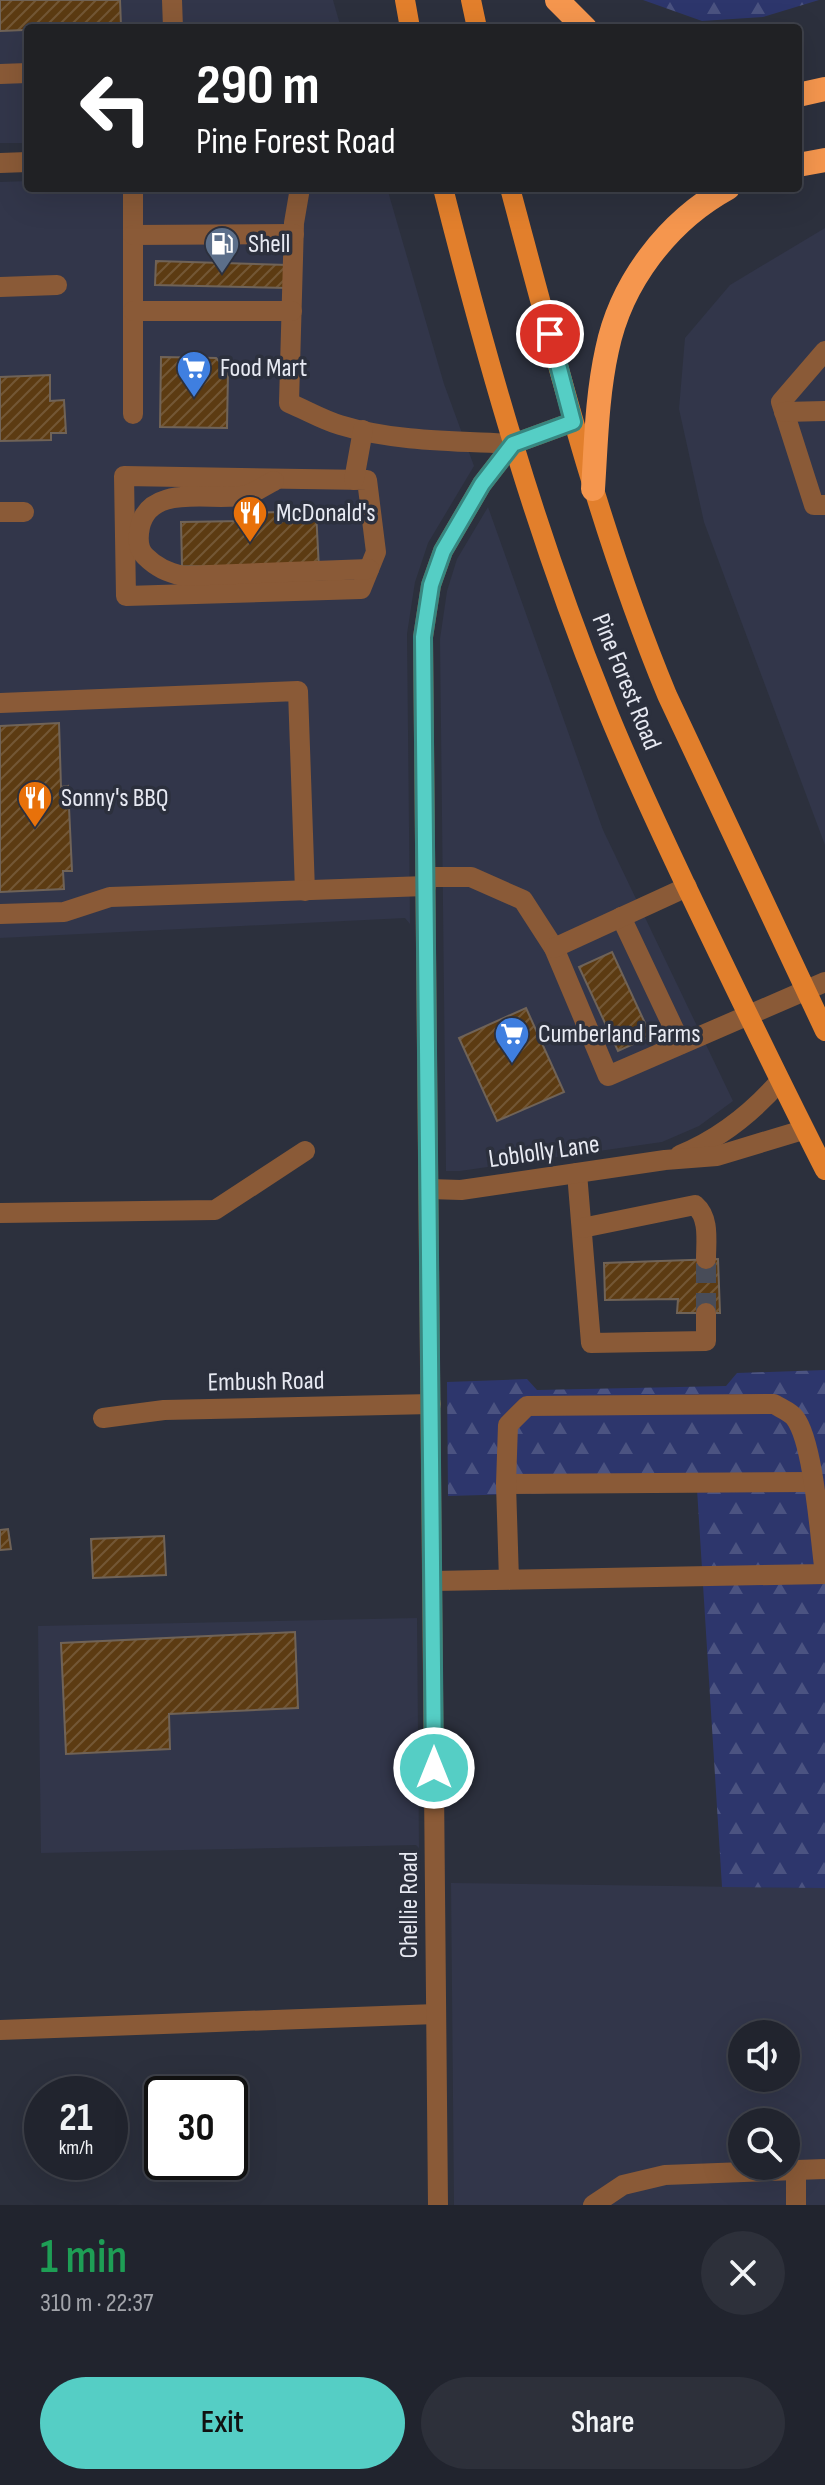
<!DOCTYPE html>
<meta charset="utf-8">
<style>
body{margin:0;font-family:"Sofia Sans Condensed",sans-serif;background:#2d303a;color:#f1f3f6;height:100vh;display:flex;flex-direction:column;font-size:30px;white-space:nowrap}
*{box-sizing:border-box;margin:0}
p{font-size:26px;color:#a2a4aa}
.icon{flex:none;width:44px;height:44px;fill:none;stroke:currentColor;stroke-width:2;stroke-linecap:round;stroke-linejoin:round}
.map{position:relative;height:2205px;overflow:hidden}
.sheet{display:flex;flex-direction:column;background:#21242e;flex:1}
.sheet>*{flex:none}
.banner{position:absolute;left:24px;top:24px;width:778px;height:168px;border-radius:8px;box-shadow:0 8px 32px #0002,0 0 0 2px #3e414a;background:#202124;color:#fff;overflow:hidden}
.tools{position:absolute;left:728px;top:2020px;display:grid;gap:16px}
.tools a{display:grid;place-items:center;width:72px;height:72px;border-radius:50%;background:#21242e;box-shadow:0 8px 32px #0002,0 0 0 2px #3e414a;font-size:40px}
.speed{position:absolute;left:24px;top:2076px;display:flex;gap:16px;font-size:40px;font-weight:700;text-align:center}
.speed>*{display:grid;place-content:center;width:104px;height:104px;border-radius:50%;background:#21242e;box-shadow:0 8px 32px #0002,0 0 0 2px #3e414a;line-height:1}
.speed small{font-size:20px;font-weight:400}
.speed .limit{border:4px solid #111;border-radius:12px;background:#fff;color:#111}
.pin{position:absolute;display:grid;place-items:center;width:68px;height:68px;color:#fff;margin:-34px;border:4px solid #fff;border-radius:50%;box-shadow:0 2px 8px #0007}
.me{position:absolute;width:88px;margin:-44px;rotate:0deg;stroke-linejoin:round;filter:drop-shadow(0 0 6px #0008)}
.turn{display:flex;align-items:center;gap:28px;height:168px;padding:0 40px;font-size:36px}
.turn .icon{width:104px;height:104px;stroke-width:2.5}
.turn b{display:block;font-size:56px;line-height:68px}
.round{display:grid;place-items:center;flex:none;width:84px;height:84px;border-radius:42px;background:#2d303a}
.headline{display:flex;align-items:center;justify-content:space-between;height:136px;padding:0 40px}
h1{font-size:48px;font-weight:600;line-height:60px;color:#1e9e55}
.cta{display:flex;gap:16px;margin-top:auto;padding:16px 40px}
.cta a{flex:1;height:92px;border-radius:48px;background:#55cec5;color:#111;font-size:32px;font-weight:600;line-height:92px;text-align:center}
.cta a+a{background:#2d303a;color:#f1f3f6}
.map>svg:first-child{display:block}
.built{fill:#32364a;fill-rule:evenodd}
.forest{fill:url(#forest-firs)}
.building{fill:url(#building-hatch);stroke:#706357;stroke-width:2}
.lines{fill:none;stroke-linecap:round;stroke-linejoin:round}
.minor-tunnel{stroke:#484c58;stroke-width:20;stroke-dasharray:20 10;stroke-linecap:butt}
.minor{stroke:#8a5a37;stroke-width:20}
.major{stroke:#e27f2c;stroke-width:20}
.highway{stroke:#f5964e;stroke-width:24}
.route-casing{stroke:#378680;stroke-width:20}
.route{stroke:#55cec5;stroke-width:14}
.labels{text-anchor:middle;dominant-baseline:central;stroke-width:7;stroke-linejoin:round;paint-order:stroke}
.poi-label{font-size:26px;fill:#e7e9f2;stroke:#2c303d;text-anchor:start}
.street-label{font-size:26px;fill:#e7e9f2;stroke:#2c303d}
</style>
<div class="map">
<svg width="825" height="2205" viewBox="0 0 825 2205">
<defs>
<pattern id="forest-firs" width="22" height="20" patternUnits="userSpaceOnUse" patternTransform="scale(2)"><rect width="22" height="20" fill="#2d366c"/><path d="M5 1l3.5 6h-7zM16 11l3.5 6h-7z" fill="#4b5381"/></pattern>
<pattern id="building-hatch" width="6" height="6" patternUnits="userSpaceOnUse" patternTransform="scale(2)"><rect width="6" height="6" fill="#5c3b12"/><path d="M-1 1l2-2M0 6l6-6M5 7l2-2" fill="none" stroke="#735735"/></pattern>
</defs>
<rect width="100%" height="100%" fill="#2c303d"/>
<!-- built -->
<g class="built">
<polygon points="0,0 333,0 341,28 28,28 28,143 0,143"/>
<polygon points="28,181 28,188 387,188 444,384 474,466 428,543 415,582 407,634 410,924 405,918 0,938 0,182"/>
<polygon points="825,228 825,845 704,522 679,409 685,338 730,285"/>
<polygon points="488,507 603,830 733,1101 699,1126 662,1142 460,1171 446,1171 440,639 447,591 457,559"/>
<polygon points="417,1618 419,1848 416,1845 41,1853 38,1626"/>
<path d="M451 1883 825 1888V2205H454ZM742 2034H786V2078H742ZM742 2122H786V2166H742Z"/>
</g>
<!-- forest -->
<g class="forest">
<polygon points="643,0 819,0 763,17 702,21"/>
<polygon points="825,1370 825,1888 722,1887 697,1489 448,1496 447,1382 527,1379 537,1390 726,1386 737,1373"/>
</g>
<!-- building -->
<g class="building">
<polygon points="0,0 120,0 121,26 0,31"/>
<polygon points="156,261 288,265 288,288 155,285"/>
<polygon points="161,357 216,358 228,371 227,428 160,427"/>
<polygon points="50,375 50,401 64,400 66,433 51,433 51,440 0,441 0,377"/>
<polygon points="316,511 319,569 182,566 181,522 243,521 242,513"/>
<polygon points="59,723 61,787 68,786 72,871 63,871 64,889 0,892 0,726"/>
<polygon points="612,952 651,1036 618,1051 579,967"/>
<polygon points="526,1008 564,1092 497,1121 459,1038"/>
<polygon points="718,1259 720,1313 677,1313 678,1299 605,1300 604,1263"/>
<polygon points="8,1529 11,1549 0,1550 0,1530"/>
<polygon points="164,1536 166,1575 93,1578 91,1539"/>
<polygon points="295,1632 298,1708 169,1714 170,1749 66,1754 61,1643"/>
</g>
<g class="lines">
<!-- minor-tunnel -->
<polyline class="minor-tunnel" points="706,1313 706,1259"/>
<!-- minor -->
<g class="minor">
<polyline points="172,0 173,28"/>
<polyline points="0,74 28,73"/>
<polyline points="0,163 28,162"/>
<polyline points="133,188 133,414"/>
<path d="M300 188 294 223 289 403C306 410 323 420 340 425 395 442 456 441 513 444"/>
<polyline points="133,235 294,234"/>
<polyline points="0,287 57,285"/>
<polyline points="133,311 292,311"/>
<polyline points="825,351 781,402 814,505 825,505"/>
<polyline points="784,412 825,411"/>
<polygon points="124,476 367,480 376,552 361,589 126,596"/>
<polyline points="354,480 363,430"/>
<path d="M274 481C265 485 255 493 246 495 215 503 150 481 140 527 138 537 137 548 145 556 157 568 167 572 183 576L369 569"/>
<polyline points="0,512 24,512"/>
<polyline points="0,703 298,691 305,891"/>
<polyline points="426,877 471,877 523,900 554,948 608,1076 825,982"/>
<polyline points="0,914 64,912 110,897 426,886"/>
<polyline points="621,917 681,1044"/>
<polyline points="554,948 687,887"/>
<path d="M680 1155C719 1139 752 1113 780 1081"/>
<polyline points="577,1173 591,1343 706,1341 706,1313"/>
<polyline points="429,1189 461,1190 665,1160 717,1156 803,1130"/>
<polyline points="0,1213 215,1210 305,1151"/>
<path d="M582 1228 695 1205C710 1218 706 1241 706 1259"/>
<polyline points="103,1418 164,1410 431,1404"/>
<polyline points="506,1484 813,1482"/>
<path d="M433 1581 825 1574C820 1539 814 1443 795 1418 791 1412 780 1408 774 1404L527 1406 508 1425 506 1484 509 1580"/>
<polyline points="0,2030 436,2014"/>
<polyline points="438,2205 423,637 431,585 443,551 482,484 513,444 573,422"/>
<polyline points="593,2205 623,2185 665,2175 825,2169"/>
<polyline points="796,2205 796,2170"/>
</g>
<!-- major -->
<g class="major">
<polyline points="405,0 410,28"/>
<polyline points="471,0 477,28"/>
<path d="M443 188C487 362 536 534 603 700 628 764 658 826 687 888 732 982 777 1076 825 1170"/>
<path d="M510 188C556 359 599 531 667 695L825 1031"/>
</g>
<!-- highway -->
<g class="highway">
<polyline points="557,0 585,28"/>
<polyline points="798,95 825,89"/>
<polyline points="798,165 825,160"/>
<path d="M593 489C596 443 597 395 607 350 621 282 668 221 728 188"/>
</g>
</g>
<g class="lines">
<defs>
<polyline id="route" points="434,1768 423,637 431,585 443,551 482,484 513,444 573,422 550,334"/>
</defs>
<!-- route casing -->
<use href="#route" class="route-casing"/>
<!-- route -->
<use href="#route" class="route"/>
</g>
<!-- icons -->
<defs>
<symbol id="fuel-pin" viewBox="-11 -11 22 30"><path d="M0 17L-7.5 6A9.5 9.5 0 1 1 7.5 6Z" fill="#5c6f8a" stroke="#2c303d"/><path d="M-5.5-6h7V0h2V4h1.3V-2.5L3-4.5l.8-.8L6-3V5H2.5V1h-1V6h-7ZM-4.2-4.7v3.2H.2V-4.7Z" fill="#fff"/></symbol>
<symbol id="supermarket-pin" viewBox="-11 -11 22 30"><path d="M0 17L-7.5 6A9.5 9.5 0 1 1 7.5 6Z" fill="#3f7fe0" stroke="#2c303d"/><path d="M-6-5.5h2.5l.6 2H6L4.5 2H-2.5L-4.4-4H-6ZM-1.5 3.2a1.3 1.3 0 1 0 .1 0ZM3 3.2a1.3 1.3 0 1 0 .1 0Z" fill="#fff"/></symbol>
<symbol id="restaurant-pin" viewBox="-11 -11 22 30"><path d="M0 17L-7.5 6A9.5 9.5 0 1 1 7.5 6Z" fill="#e8710a" stroke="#2c303d"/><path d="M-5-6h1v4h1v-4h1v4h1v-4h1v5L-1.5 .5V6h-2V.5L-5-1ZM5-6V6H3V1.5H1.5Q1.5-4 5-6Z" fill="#fff"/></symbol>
</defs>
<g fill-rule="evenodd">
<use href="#fuel-pin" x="202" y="224" width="40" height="54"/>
<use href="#supermarket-pin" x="174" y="348" width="40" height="54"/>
<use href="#restaurant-pin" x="230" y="493" width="40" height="54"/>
<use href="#restaurant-pin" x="15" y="778" width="40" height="54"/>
<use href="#supermarket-pin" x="492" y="1014" width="40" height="54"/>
</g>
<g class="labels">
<!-- poi labels -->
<g class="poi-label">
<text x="248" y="244">Shell</text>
<text x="220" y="368">Food Mart</text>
<text x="276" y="513">McDonald's</text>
<text x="61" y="798">Sonny's BBQ</text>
<text x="538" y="1034">Cumberland Farms</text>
</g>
<!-- street labels -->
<g class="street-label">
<text transform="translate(626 682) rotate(68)">Pine Forest Road</text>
<text transform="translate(544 1152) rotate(-8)">Loblolly Lane</text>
<text transform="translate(266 1382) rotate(-1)">Embush Road</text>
<text transform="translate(409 1905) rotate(-90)">Chellie Road</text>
</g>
</g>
</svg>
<div class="tools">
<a><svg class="icon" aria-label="sound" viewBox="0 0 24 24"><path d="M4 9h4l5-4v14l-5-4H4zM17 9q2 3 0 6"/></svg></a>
<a><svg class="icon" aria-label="search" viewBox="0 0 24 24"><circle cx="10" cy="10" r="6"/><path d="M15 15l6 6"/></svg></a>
</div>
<div class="speed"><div>21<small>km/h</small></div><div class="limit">30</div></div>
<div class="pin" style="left:550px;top:334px;background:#d93025"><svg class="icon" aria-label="arrive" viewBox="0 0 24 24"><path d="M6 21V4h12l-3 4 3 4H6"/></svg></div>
<svg class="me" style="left:434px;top:1768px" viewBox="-20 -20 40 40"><circle r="17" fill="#55cec5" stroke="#fff" stroke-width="3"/><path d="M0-11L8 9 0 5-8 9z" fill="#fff"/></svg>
<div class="banner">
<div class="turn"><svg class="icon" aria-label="left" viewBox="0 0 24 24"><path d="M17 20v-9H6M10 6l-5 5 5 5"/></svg><div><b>290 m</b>Pine Forest Road</div></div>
</div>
</div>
<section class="sheet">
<div class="headline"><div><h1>1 min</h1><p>310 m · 22:37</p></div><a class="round"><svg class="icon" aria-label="close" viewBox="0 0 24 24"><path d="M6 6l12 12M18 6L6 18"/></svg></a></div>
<div class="cta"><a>Exit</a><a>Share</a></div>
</section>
